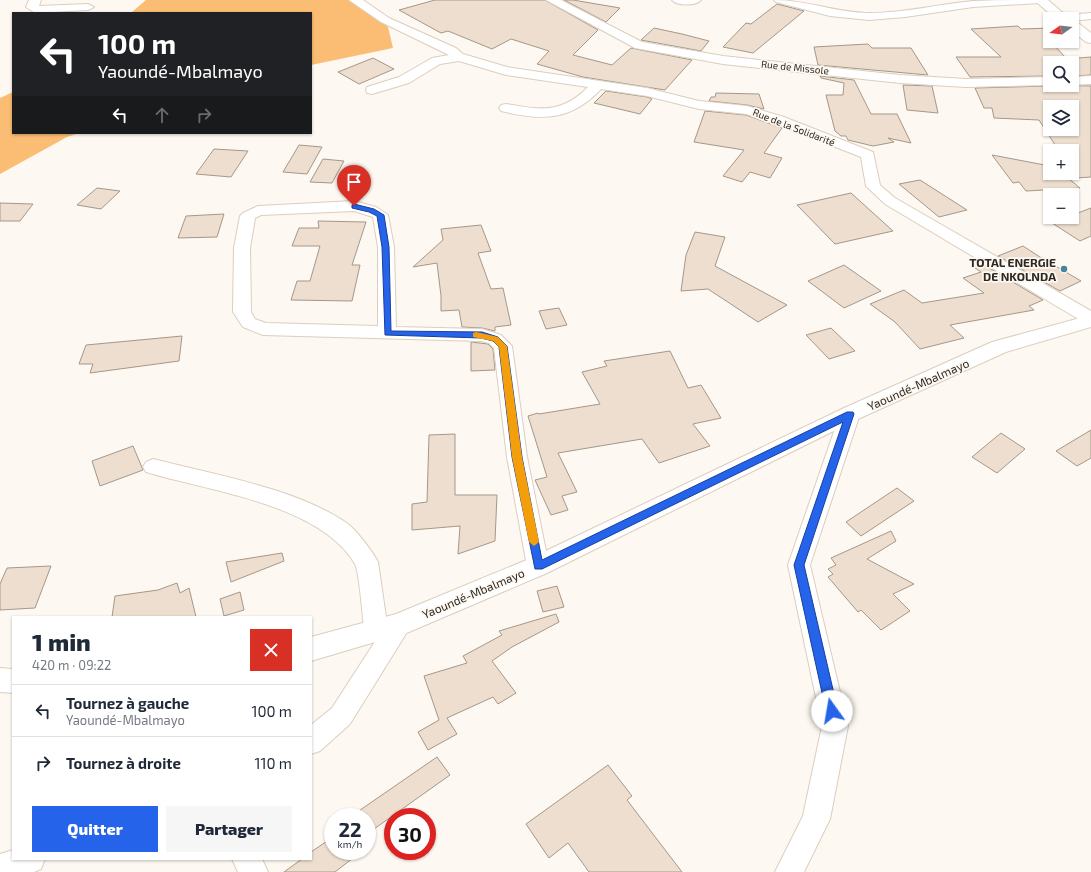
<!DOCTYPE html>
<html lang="fr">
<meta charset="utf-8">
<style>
body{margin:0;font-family:"Exo 2",sans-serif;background:#f6f6f7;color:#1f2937;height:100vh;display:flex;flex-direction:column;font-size:15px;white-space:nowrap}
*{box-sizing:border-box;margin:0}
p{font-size:13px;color:#747a83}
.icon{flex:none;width:22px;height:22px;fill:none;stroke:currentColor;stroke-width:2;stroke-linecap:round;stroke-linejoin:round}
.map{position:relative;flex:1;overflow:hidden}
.sheet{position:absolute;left:12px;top:616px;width:300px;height:244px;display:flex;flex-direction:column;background:#fff;border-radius:0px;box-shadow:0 1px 3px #0004}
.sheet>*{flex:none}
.top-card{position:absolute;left:12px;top:12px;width:300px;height:122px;border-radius:0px;box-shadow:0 1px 3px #0004;background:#202124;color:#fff;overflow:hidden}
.needle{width:26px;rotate:256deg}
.fabs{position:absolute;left:1043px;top:12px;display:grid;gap:8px}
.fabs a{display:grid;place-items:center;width:36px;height:36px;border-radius:0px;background:#fff;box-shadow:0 1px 3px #0004;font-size:20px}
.speed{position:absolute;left:324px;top:808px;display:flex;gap:8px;font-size:20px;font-weight:700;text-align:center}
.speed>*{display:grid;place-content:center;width:52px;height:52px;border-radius:50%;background:#fff;box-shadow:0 1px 3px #0004;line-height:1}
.speed small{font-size:10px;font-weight:400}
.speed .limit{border:6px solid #d22;background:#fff;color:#111}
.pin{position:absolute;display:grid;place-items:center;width:34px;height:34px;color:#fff;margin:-41px -17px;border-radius:50% 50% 50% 0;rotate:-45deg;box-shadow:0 0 4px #0007}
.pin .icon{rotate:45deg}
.me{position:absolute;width:44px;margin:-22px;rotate:347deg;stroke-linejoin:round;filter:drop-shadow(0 0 3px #0008)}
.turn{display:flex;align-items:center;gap:14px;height:84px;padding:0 20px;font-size:18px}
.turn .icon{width:52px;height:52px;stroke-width:2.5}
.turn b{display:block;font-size:28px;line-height:34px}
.lanes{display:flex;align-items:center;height:38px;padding:0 20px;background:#0003;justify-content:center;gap:20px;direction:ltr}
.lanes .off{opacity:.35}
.round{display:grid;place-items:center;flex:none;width:42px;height:42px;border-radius:0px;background:#f6f6f7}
.overview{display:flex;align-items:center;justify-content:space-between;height:68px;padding:0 20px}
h1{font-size:24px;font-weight:800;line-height:30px}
.action{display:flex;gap:8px;margin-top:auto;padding:8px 20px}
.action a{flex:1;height:46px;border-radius:0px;background:#2563eb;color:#fff;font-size:16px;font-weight:800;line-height:46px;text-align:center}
.action a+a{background:#f6f6f7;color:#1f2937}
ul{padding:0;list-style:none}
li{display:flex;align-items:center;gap:12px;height:52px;padding:0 20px;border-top:1px solid #e0e1e3}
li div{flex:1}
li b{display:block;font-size:15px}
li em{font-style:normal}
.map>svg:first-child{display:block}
.green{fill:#fbbd73}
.building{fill:#eddecf;stroke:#a59889;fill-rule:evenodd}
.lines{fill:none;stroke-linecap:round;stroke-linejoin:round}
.minor-casing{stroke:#dccebe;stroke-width:2}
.tertiary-casing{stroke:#dccebe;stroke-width:2}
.trunk-casing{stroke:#dccebe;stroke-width:2}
.minor{fill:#fff;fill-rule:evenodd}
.tertiary{fill:#fff;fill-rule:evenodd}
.trunk{fill:#fff;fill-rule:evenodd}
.route{fill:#2563eb;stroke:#184099}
.slow{fill:#f59e0b}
.poi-dot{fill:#46869a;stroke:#fdf8f1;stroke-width:1.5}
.labels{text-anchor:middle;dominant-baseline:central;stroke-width:3.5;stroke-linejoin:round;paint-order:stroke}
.far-street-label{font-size:10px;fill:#2e2822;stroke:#fdf8f1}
.poi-label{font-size:12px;font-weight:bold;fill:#2e2822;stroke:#fdf8f1;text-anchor:end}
.street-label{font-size:12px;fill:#2e2822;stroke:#fdf8f1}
</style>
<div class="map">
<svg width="1091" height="872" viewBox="0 0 1091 872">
<rect width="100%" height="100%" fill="#fdf8f1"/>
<!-- green -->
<g class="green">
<polygon points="146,0 356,0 388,27 393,48 311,65 311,13 131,13"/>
<polygon points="13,92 13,133 79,133 67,137 0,174 0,98"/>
</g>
<!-- building -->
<g class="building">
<polygon points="435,0 545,0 598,30 573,55 612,65 631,48 692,60 665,90 583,77 537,64 549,51 511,39 492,49 448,31 441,33 399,10"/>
<polygon points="564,0 573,0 620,8 606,22"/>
<polygon points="777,4 804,11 753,53 723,47 746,23 751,24"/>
<polygon points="1018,26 1021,29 1050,28 1050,41 1067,59 1091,57 1091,75 1072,76 1072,63 1050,63 1050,76 970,77 956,57 1001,57 971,29"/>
<polygon points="654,28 682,34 709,41 701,51 641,40"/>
<polygon points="868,44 872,48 911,48 928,75 818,65 814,47"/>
<polygon points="373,58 394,69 359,84 338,72"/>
<polygon points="820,76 854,80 871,114 897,114 911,143 888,138 894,142 873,146 848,140 846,136 841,136 835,131 826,95 843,95 844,83 821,78"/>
<polygon points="903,85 932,86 938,113 907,110"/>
<path d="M1052 85 1091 86V177L1076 178 1072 172V151H1059L1039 120 994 118 992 108H984L975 88 1050 86ZM1050 107H1072V129H1050Z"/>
<polygon points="606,91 647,97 652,99 640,114 594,103"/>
<polygon points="716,93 759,94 764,109 747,105 709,101 711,97 715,97"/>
<polygon points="705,111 746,115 782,128 764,153 782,158 770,178 750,172 742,182 723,176 744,150 694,142"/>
<polygon points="299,145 322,147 307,174 283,172"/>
<polygon points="214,149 248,151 231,177 196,174"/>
<polygon points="992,155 1050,166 1050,173 1062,173 1080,188 1026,191 1019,182 1013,183"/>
<polygon points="323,159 344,161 332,183 310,182"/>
<polygon points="920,180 967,210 939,217 899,184"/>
<polygon points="97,188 120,191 101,209 77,205"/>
<polygon points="851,193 893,231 835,244 797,205"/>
<polygon points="0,203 33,204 20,221 0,221"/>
<polygon points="1091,208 1091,236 1080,241 1052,223"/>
<polygon points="224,214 217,237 178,238 186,216"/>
<polygon points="318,221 366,222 352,265 360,265 352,301 291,300 297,281 310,281 320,246 292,246 299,228 319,228"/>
<polygon points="481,225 491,251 478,253 491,289 503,288 511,325 495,327 495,331 482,328 462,327 459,310 441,311 441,296 437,263 413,267 443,240 441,229"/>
<polygon points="695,232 725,237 715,266 787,305 758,322 708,289 681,291 686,255"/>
<polygon points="1023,246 1040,257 1081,281 1060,291 998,256"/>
<polygon points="981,263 1043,300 1029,306 1034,310 950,325 964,338 920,349 895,322 870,304 904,290 922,303 984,293 963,278 981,272 972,266"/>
<polygon points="844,265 881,291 844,308 808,281"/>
<polygon points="559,308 567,325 546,329 539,311"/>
<polygon points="831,328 855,351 829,359 806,335"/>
<polygon points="182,336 179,361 90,373 93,364 79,364 86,345"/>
<polygon points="471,342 488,344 493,349 495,370 471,371"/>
<polygon points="670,351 688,388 701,385 721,418 693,424 710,446 659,463 642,439 558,453 577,492 562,496 568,510 551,515 535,480 547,477 528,416 538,413 539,414 600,404 582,372 607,366 604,361"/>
<polygon points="1091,430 1091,458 1077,466 1056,451"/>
<polygon points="1001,433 1025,449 997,473 972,457"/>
<polygon points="455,434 455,495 497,495 495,541 458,554 460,526 412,530 412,504 427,502 429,435"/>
<polygon points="133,446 143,470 100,486 92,461"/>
<polygon points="897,488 914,501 861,536 846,522"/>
<polygon points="891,531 896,541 867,559 914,584 893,594 910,611 881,630 861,610 858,612 828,577 833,574 828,569 836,565 831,558"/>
<polygon points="282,553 284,561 231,582 226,562"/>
<polygon points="51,566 35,608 0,610 0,584 7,568"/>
<polygon points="177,583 180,593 189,588 196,617 112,617 115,596 158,590"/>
<polygon points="557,586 564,607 543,612 537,591"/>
<polygon points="240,592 244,610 224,616 220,599"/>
<polygon points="556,614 559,622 512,647 492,661 516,693 498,704 493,697 447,718 457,734 428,750 418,732 439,720 424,676 467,663 463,656 502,635 499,631"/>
<polygon points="437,757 450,775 367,834 367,817 350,817"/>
<polygon points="608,765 632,796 627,800 682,872 589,872 568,843 549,858 526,824"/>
<polygon points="333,837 333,851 349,851 353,858 335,872 284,872 302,859 311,859 311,852"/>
</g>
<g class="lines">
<defs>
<g id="minor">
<polygon points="29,0 41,0 39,6 88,4 94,7 88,10 35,13 26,7"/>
<path d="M349 0H363L389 18 456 48 463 54 507 67 647 88 699 101 747 106 784 117 873 152 880 185 895 198 1091 311V325L1085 323 885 204 866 186 861 157 774 123 746 114 699 109 647 96 601 89C571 121 542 121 501 111L499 108 501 105 506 104C540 110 562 114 588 87L506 75 459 61 440 64 409 83 372 94 367 93 366 90 367 87 399 77 432 58 449 55 381 22Z"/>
<polygon points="546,0 561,0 642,42 723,56 900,75 966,79 1050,77 1050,85 966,87 900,83 723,64 635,48"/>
<path d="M672 0H701C696 6 677 6 672 0Z"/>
<path d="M774 0C807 0 837 13 870 13 905 13 939 4 973 1 997 0 1022 0 1046 0L1040 3 973 7 905 17 869 20 830 16 776 2Z"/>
<polygon points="1091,13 1091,19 1072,21 1072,19 1058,18 1064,15"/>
<polygon points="1091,76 1091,84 1072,85 1072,77"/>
<path d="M354 201 376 207 388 215 394 247 396 327 482 329 501 335 512 346 527 457 549 566 546 573 538 575 530 573 527 566 507 457 494 348 489 343 481 341 263 335 243 327 233 312 234 248 240 216 243 213 258 206ZM354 211 373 217 378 247V326L266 323 255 319 251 312 250 248 255 218 261 215Z"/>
<polygon points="850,407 857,409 860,414 810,565 848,726 830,819 804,872 775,872 803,816 822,726 788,565 840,414 843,409"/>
<path d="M153 459C212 474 299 489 348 524 357 531 373 552 378 562L387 624C393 615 398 613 408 617L412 624 350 724 320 751 311 754V725L332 708 376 640 368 637 364 630C363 618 359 571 355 564 320 504 208 491 146 472L143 467 146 462Z"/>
<polygon points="13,850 13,859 45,859 41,869 34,872 0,872 0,854"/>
<polygon points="232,859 262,859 268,872 238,872"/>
</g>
<g id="tertiary">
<polygon points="1034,0 1048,0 1070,19 1056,19"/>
<polygon points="1072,21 1077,22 1091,33 1091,43 1086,42 1072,31"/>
</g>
<g id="trunk">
<polygon points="1091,315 1091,327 1006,352 858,419 547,573 409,632 311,661 311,637 396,614 529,559 842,409 992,342"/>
<polygon points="0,668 13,669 13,693 0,692"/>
</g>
</defs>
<!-- minor casing -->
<use href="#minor" class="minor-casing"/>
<!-- tertiary casing -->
<use href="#tertiary" class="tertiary-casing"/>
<!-- trunk casing -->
<use href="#trunk" class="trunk-casing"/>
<!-- minor -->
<use href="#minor" class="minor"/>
<!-- tertiary -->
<use href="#tertiary" class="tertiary"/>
<!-- trunk -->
<use href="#trunk" class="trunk"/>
</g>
<!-- route -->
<polygon class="route" points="354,204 374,209 384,215 389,247 391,331 482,332 498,337 507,346 522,457 542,560 847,412 853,412 854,414 804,565 838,711 836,715 832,717 828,715 826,711 794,565 843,422 542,569 535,569 512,457 499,347 493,341 481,338 385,335 382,247 377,216 369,212 352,208 352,205"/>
<!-- slow -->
<polygon class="slow" points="476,332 498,337 507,346 522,457 539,542 534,546 529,542 512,457 499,347 493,341 473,337 473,333"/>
<!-- markers -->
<circle class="poi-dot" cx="1064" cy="269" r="4"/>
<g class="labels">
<!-- far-street labels -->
<g class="far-street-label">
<text transform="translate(795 67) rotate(6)">Rue de Missole</text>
<text transform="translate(794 127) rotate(21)">Rue de la Solidarité</text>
</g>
<!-- poi labels -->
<g class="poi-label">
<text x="1056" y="262">TOTAL ENERGIE<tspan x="1056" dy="14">DE NKOLNDA</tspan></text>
</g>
<!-- street labels -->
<g class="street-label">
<text transform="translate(918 384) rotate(-24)">Yaoundé-Mbalmayo</text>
<text transform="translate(473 593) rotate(-23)">Yaoundé-Mbalmayo</text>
</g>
</g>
</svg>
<div class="fabs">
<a><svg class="needle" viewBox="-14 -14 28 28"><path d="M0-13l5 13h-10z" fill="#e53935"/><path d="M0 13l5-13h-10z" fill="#747a83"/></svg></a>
<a><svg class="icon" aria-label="search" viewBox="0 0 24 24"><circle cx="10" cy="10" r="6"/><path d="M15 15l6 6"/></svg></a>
<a><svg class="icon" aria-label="layers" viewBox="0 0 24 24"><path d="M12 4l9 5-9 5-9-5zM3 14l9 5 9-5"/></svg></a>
<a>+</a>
<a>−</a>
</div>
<div class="speed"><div>22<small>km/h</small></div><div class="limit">30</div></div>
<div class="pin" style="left:354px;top:206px;background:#d93025"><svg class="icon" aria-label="arrive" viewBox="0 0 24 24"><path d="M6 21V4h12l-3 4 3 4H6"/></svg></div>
<svg class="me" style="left:832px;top:711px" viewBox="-20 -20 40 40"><circle r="19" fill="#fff"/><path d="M0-13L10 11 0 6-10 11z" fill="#2563eb"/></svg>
<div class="top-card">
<div class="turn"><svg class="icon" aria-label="left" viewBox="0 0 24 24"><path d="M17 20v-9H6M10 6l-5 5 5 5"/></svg><div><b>100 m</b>Yaoundé-Mbalmayo</div></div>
<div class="lanes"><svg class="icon" aria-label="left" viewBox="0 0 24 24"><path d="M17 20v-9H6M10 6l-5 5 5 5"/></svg><svg class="icon off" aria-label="ahead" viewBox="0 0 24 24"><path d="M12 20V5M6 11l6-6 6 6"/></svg><svg class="icon off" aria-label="right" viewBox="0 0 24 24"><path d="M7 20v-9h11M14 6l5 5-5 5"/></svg></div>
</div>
<section class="sheet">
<div class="overview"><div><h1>1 min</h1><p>420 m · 09:22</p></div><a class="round" style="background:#d93025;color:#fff"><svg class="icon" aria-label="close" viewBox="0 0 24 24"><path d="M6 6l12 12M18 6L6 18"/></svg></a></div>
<ul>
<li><svg class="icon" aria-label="left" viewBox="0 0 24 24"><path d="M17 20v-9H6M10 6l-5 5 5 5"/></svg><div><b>Tournez à gauche</b><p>Yaoundé-Mbalmayo</p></div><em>100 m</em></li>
<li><svg class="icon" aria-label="right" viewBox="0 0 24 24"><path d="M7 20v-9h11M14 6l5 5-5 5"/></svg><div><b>Tournez à droite</b></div><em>110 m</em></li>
</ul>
<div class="action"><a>Quitter</a><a>Partager</a></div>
</section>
</div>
